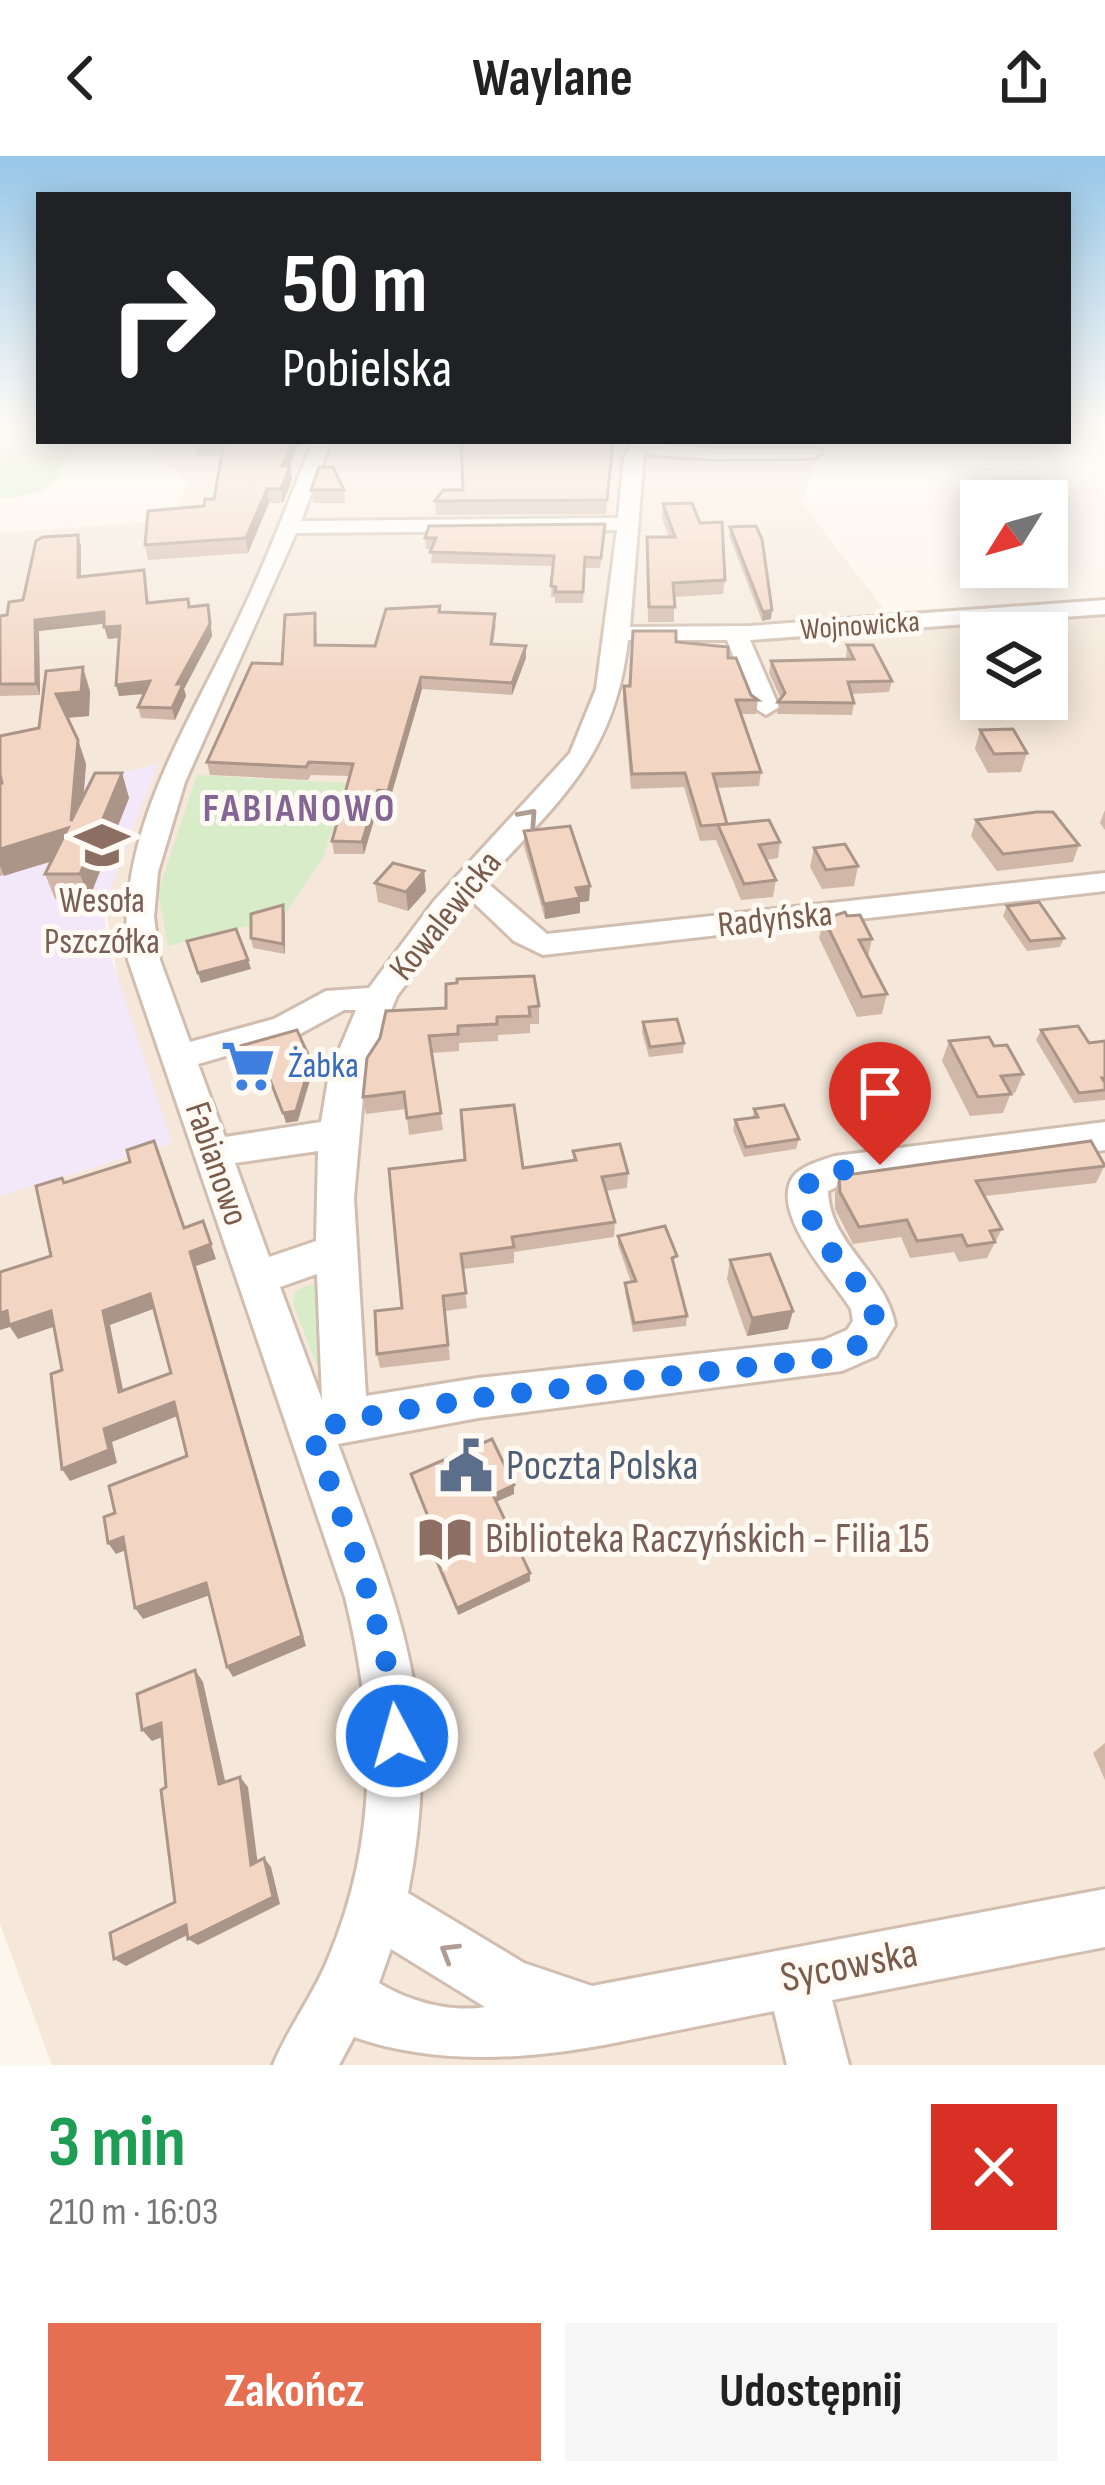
<!DOCTYPE html>
<html lang="pl">
<meta charset="utf-8">
<style>
body{margin:0;font-family:"Sofia Sans Condensed",sans-serif;background:#f6f6f6;color:#222;height:100vh;display:flex;flex-direction:column;font-size:45px;white-space:nowrap}
*{box-sizing:border-box;margin:0}
p{font-size:39px;color:#767676}
.icon{flex:none;width:66px;height:66px;fill:none;stroke:currentColor;stroke-width:2;stroke-linecap:round;stroke-linejoin:round}
.map{position:relative;height:1909px;overflow:hidden}
.panel{display:flex;flex-direction:column;background:#fff;flex:1}
.panel>*{flex:none}
.banner{position:absolute;left:36px;top:36px;width:1035px;height:252px;border-radius:0px;box-shadow:0 6px 30px #0003;background:#202124;color:#fff;overflow:hidden}
.needle{width:78px;rotate:233deg}
.buttons{position:absolute;left:960px;top:324px;display:grid;gap:24px}
.buttons a{display:grid;place-items:center;width:108px;height:108px;border-radius:0px;background:#fff;box-shadow:0 6px 30px #0003;font-size:60px}
.pin{position:absolute;display:grid;place-items:center;width:102px;height:102px;color:#fff;margin:-123px -51px;border-radius:50% 50% 50% 0;rotate:-45deg;box-shadow:0 0 12px #0007}
.pin .icon{rotate:45deg}
.me{position:absolute;width:132px;margin:-66px;rotate:354deg;stroke-linejoin:round;filter:drop-shadow(0 0 9px #0008)}
.turn{display:flex;align-items:center;gap:42px;height:252px;padding:0 48px;font-size:54px}
.turn .icon{width:156px;height:156px;stroke-width:2.5}
.turn b{display:block;font-size:84px;line-height:102px}
.round{display:grid;place-items:center;flex:none;width:126px;height:126px;border-radius:0px;background:#f6f6f6}
.headline{display:flex;align-items:center;justify-content:space-between;height:204px;padding:0 48px}
h1{font-size:72px;font-weight:700;line-height:90px;color:#1e9e55}
.action{display:flex;gap:24px;margin-top:auto;padding:24px 48px}
.action a{flex:1;height:138px;border-radius:0px;background:#e76f51;color:#fff;font-size:48px;font-weight:700;line-height:138px;text-align:center}
.action a+a{background:#f6f6f6;color:#222}
header{display:flex;justify-content:space-between;align-items:center;height:156px;padding:0 48px;background:#fff;font-size:54px;font-weight:700}
.map>svg:first-child{display:block}
.residential{fill:#f5e8da;fill-rule:evenodd}
.education{fill:#f3e8fa}
.green{fill:#d8ecc9}
.lines{fill:none;stroke-linecap:round;stroke-linejoin:round}
.minor-casing{stroke:#d1beb0;stroke-width:6}
.minor{fill:#fff;fill-rule:evenodd}
.wall{fill:#d1b7a8}
.shaded-wall{fill:#aa9588}
.building{fill:#f3d5c3;stroke:#aa9588;stroke-width:3;fill-rule:evenodd}
.oneway{stroke:#af9d94}
.route{stroke:#1a73e8;stroke-width:21;stroke-dasharray:0 37.8}
.labels{text-anchor:middle;dominant-baseline:central;stroke-width:10;stroke-linejoin:round;paint-order:stroke}
.far-street-label{font-size:30px;fill:#7a5c4d;stroke:#fffaf3}
.education-label{font-size:36px;fill:#785e54;stroke:#fffaf3}
.street-label{font-size:36px;fill:#7a5c4d;stroke:#fffaf3}
.shop-label{font-size:36px;fill:#366cbe;stroke:#fffaf3;text-anchor:start}
.far-district-label{font-size:39px;font-weight:bold;letter-spacing:3px;fill:#846695;stroke:#fffaf3}
.near-service-label{font-size:42px;fill:#4e5e75;stroke:#fffaf3;text-anchor:start}
.near-education-label{font-size:42px;fill:#785e54;stroke:#fffaf3;text-anchor:start}
.near-street-label{font-size:42px;fill:#7a5c4d;stroke:#fffaf3}
</style>
<header><svg class="icon" aria-label="back" viewBox="0 0 24 24"><path d="M15 5l-7 7 7 7"/></svg>Waylane<svg class="icon" aria-label="share" viewBox="0 0 24 24"><path d="M12 15V3M7 8l5-5 5 5M5 13v7h14v-7"/></svg></header>
<div class="map">
<svg width="1105" height="1909" viewBox="0 0 1105 1909">
<rect width="100%" height="100%" fill="#fdf6ec"/>
<!-- residential -->
<path class="residential" d="M159 285H819L802 347 886 456 1105 442V1909H52L0 1768V1040L171 987 119 830 105 747 157 609 0 648V377L173 364 188 327 150 293ZM981 477H1047V543H981Z"/>
<!-- education -->
<polygon class="education" points="158,608 105,747 105,783 172,987 0,1040 0,648"/>
<!-- green -->
<g class="green">
<path d="M0 271H39V285H72C56 332 51 338 0 342Z"/>
<polygon points="197,619 347,627 324,700 283,761 168,790 158,736"/>
<polygon points="312,1128 320,1132 324,1227 293,1148 295,1135"/>
</g>
<g class="lines">
<defs>
<path id="minor" d="M313 285H331L301 365 618 362 624 302 633 285 714 293H819L822 297 813 302 714 303 644 298 630 471 750 470 1105 444V458L750 484 779 551 766 559 753 551 727 484H628C615 600 559 645 485 725L547 778 1105 717V735L543 799 514 785 470 743 397 840 365 918 354 1042 366 1240 478 1222 824 1184 847 1174 853 1165 851 1153C833 1124 769 1057 793 1021 801 1010 822 1004 835 1000L1105 966V994L841 1029 828 1035C829 1088 886 1117 895 1169L876 1200 842 1215 478 1262 338 1288C400 1456 444 1553 408 1737L524 1807 592 1830 1105 1733V1791L832 1844 849 1909H787L774 1855C719 1866 664 1877 609 1888 525 1904 433 1909 354 1881L339 1909H273C288 1872 313 1840 328 1803 379 1682 376 1566 345 1441L128 804C115 677 187 573 239 462 267 404 289 344 313 285ZM617 374 596 533 570 597 434 745 369 832 326 835 274 863 190 886 160 804 154 761 158 716 185 626 296 377ZM344 854H356L329 918 321 966 225 981 198 908 298 879ZM318 995 316 1085 269 1101 235 1007ZM317 1118 322 1244 280 1131ZM391 1793 485 1851C450 1857 408 1845 379 1827Z"/>
</defs>
<!-- minor casing -->
<use href="#minor" class="minor-casing"/>
<!-- minor -->
<use href="#minor" class="minor"/>
</g>
<!-- wall -->
<g class="wall">
<polygon points="194,285 300,285 290,310 292,324 283,347 269,347 248,397 148,404 145,389 214,343 221,300 196,300"/>
<polygon points="613,285 606,358 436,359 435,345 463,334"/>
<polygon points="311,334 344,334 345,347 313,347"/>
<polygon points="663,348 725,424 723,438 674,441 674,466 648,466 647,381 669,381 662,362"/>
<polygon points="730,371 771,463 762,465 729,379"/>
<polygon points="78,379 81,390 81,421 144,414 149,447 189,451 210,460 212,480 184,533 186,540 175,564 141,562 138,551 144,538 119,540 119,482 108,483 104,468 39,475 40,539 0,540 0,460 7,459 23,444"/>
<polygon points="605,379 600,412 585,412 583,447 555,447 555,441 551,441 553,410 431,407 432,393 426,393 425,382"/>
<polygon points="441,456 496,469 493,488 526,502 512,539 422,533 389,647 379,647 364,698 334,698 332,685 350,620 311,619 308,624 210,619 207,606 282,508 315,457 317,489 375,490"/>
<polygon points="676,486 728,502 751,539 758,544 756,558 741,558 761,616 759,630 717,632 727,668 780,686 778,702 766,704 776,724 773,741 741,744 716,684 700,685 684,631 631,633 623,544 624,530 630,530"/>
<polygon points="847,489 892,525 889,536 851,538 854,547 852,559 777,558 781,543 769,517 771,505 846,503"/>
<polygon points="90,535 89,560 67,562 78,584 86,608 83,641 122,617 129,642 89,743 55,743 45,718 51,706 0,720 0,627 2,627 39,572"/>
<polygon points="980,574 1027,597 1021,616 988,617 975,593"/>
<polygon points="1105,654 1105,674 1100,667"/>
<polygon points="976,664 1079,689 1073,706 997,715 971,680"/>
<polygon points="524,675 590,730 589,745 580,746 580,757 545,763 524,690"/>
<polygon points="814,692 858,710 854,730 822,733 810,711"/>
<polygon points="424,715 426,735 408,755 378,746 375,727"/>
<polygon points="1007,750 1064,782 1060,791 1027,795 1003,760"/>
<polygon points="285,759 285,798 253,792 251,782"/>
<polygon points="847,760 872,783 868,801 887,838 882,858 857,861 819,782 824,763"/>
<polygon points="539,850 539,868 530,868 530,877 498,879 498,885 459,887 459,895 432,897 443,974 409,979 406,953 366,958 363,941 386,855"/>
<polygon points="643,866 684,887 683,897 649,901 642,876"/>
<polygon points="1041,874 1089,887 1105,885 1105,944 1074,947 1036,884"/>
<polygon points="949,885 994,890 1023,918 1015,937 1011,937 1003,957 970,960 942,905"/>
<polygon points="863,911 923,938 916,957 875,964 857,931"/>
<polygon points="754,953 799,983 796,993 744,1001 733,974 735,964 753,961"/>
<polygon points="573,995 628,1017 627,1032 606,1035 615,1066 614,1081 514,1096 514,1107 463,1113 467,1152 445,1155 450,1204 380,1212 377,1198 402,1152 523,1012 573,1004"/>
<polygon points="1105,1009 1096,1027 985,1040 1002,1073 987,1102 959,1106 954,1096 910,1102 901,1081 853,1088 835,1053 835,1037 839,1020"/>
<polygon points="618,1080 676,1110 674,1110 687,1160 686,1170 633,1176 625,1136 625,1127 631,1126 618,1089"/>
<polygon points="730,1104 788,1173 747,1180 727,1123"/>
<polygon points="411,1318 514,1329 514,1338 496,1346 530,1417 530,1425 458,1459 422,1375 421,1367 428,1364"/>
<polygon points="1105,1587 1105,1624 1093,1597"/>
</g>
<!-- shaded-wall -->
<g class="shaded-wall">
<polygon points="293,285 300,285 284,324 282,310"/>
<polygon points="290,310 292,324 283,347 281,333"/>
<polygon points="267,333 269,347 248,397 246,382"/>
<polygon points="78,379 81,390 81,433 78,421"/>
<polygon points="208,449 212,480 184,533 186,540 175,564 172,552 177,528"/>
<polygon points="772,454 771,463 762,465 763,456"/>
<polygon points="104,456 108,467 39,475 40,539 36,528 35,464"/>
<polygon points="120,470 123,481 108,483 104,471"/>
<polygon points="526,490 526,502 512,539 512,527"/>
<polygon points="83,511 90,535 89,560 64,562 56,538"/>
<polygon points="421,521 422,533 389,647 388,635"/>
<polygon points="150,525 154,537 119,540 116,529"/>
<polygon points="78,584 86,608 80,690 71,665"/>
<polygon points="122,617 129,642 89,743 80,718"/>
<polygon points="378,634 379,647 364,698 362,686"/>
<polygon points="68,672 77,697 4,720 0,710 0,693"/>
<polygon points="424,715 426,735 408,755 406,736"/>
<polygon points="590,730 589,745 580,746 580,757 545,763 544,748 576,732"/>
<polygon points="283,749 285,759 285,798 283,788"/>
<polygon points="248,804 251,813 201,827 198,817"/>
<polygon points="261,901 263,910 242,918 239,908"/>
<polygon points="311,905 313,914 298,965 286,967 283,957"/>
<polygon points="203,1065 216,1103 196,1110 306,1490 233,1521 227,1511 190,1096"/>
<polygon points="150,1138 156,1152 110,1169 126,1249 119,1236 103,1155"/>
<polygon points="7,1155 51,1155 59,1169 18,1183 10,1171 0,1174 0,1157"/>
<polygon points="793,1155 788,1173 747,1180 752,1162"/>
<polygon points="174,1246 180,1259 112,1286 117,1307 70,1325 62,1313 104,1273"/>
<polygon points="514,1329 514,1338 494,1347 493,1339"/>
<polygon points="123,1381 131,1392 116,1398 108,1387"/>
<polygon points="530,1417 530,1425 458,1459 457,1452"/>
<polygon points="206,1427 213,1438 143,1463 135,1452"/>
<polygon points="195,1514 203,1526 228,1638 219,1628"/>
<polygon points="161,1567 170,1578 152,1585 142,1574"/>
<polygon points="240,1621 248,1631 259,1717 251,1709"/>
<polygon points="264,1702 271,1711 280,1748 198,1789 188,1783"/>
<polygon points="186,1769 195,1775 126,1810 114,1803"/>
</g>
<!-- building -->
<g class="building">
<polygon points="194,285 293,285 282,310 290,310 281,333 267,333 246,382 145,389 148,355 204,350 205,343 214,343 224,286"/>
<polygon points="461,285 613,285 607,344 435,345 443,334 463,334"/>
<polygon points="319,311 333,311 344,334 311,334"/>
<polygon points="692,347 700,367 722,366 725,424 673,427 675,451 649,451 647,381 675,381 663,348"/>
<polygon points="605,368 601,402 585,401 583,436 555,436 556,431 551,430 554,400 430,396 436,382 425,382 429,370"/>
<polygon points="756,370 762,383 772,454 763,456 730,371"/>
<polygon points="78,379 78,421 144,414 147,447 188,443 189,451 208,449 210,468 177,528 183,528 172,552 138,551 150,525 116,529 120,470 104,471 104,456 35,464 36,528 0,528 0,460 7,459 9,446 23,444 36,385 43,381"/>
<polygon points="440,450 439,456 495,458 491,488 526,490 512,527 421,521 388,635 378,634 362,686 332,685 353,608 309,606 306,611 207,606 252,507 282,508 285,459 315,457 315,489 375,490 386,453"/>
<polygon points="633,475 676,475 676,486 728,491 728,502 736,502 751,539 758,544 736,544 761,616 713,618 727,668 701,670 685,617 632,618 624,530 630,530"/>
<polygon points="847,489 873,489 892,525 848,526 854,547 778,546 785,537 771,505 854,503"/>
<polygon points="83,511 81,536 56,538 78,584 71,665 95,617 122,617 80,718 45,718 68,672 0,693 0,627 2,627 0,618 0,580 39,572 46,515"/>
<polygon points="1013,573 1027,597 994,598 980,574"/>
<polygon points="1037,656 1053,656 1079,689 1003,698 976,664"/>
<polygon points="769,664 780,686 759,689 776,724 744,728 718,669"/>
<polygon points="570,670 590,730 576,732 580,742 544,748 524,675"/>
<polygon points="845,688 858,710 826,714 814,692"/>
<polygon points="393,707 424,715 406,736 375,727"/>
<polygon points="1039,746 1064,782 1030,785 1007,750"/>
<polygon points="283,749 283,788 251,782 251,758"/>
<polygon points="845,756 847,760 860,759 872,783 859,784 887,838 862,841 824,763"/>
<polygon points="236,773 248,804 198,817 187,785"/>
<polygon points="534,820 539,850 529,851 530,860 497,861 497,868 458,870 458,878 429,880 441,957 407,962 404,936 363,941 367,902 380,882 386,855 446,852 446,828 457,827 457,823"/>
<polygon points="677,863 684,887 650,891 643,866"/>
<polygon points="1078,870 1089,887 1105,885 1105,922 1102,922 1105,927 1105,934 1079,937 1041,874"/>
<polygon points="297,874 311,905 296,955 283,957 261,901 239,908 233,892"/>
<polygon points="989,881 994,890 1007,889 1023,918 1001,920 1011,938 978,941 949,885"/>
<polygon points="904,905 923,938 880,945 863,911"/>
<polygon points="514,949 523,1012 576,1004 573,995 620,988 628,1017 602,1021 615,1066 512,1081 514,1091 461,1098 466,1137 443,1140 448,1189 377,1198 375,1155 402,1152 389,1013 465,1004 461,954"/>
<polygon points="784,949 799,983 746,991 735,964 758,961 754,953"/>
<path d="M154 985 184 1072 203 1065 211 1088 190 1096 302 1480 227 1511 206 1427 135 1452 123 1381 108 1387 104 1361 115 1357 109 1330 187 1300 174 1246 104 1273 109 1294 62 1313 51 1218 62 1214 51 1155 9 1169 7 1155 0 1157V1116L51 1100 36 1030 62 1022 64 1027 130 1006 127 994ZM150 1138 171 1217 119 1236 103 1155Z"/>
<polygon points="1091,985 1105,1010 976,1025 1002,1073 990,1075 995,1086 967,1090 962,1079 917,1085 907,1064 859,1071 840,1036 839,1020"/>
<polygon points="665,1070 677,1100 672,1102 687,1160 634,1167 625,1127 636,1125 618,1080"/>
<polygon points="770,1098 793,1155 752,1162 730,1104"/>
<polygon points="492,1283 514,1329 493,1339 530,1417 457,1452 421,1367 429,1363 411,1318"/>
<polygon points="195,1514 219,1628 240,1621 251,1709 264,1702 273,1741 188,1783 186,1769 114,1803 110,1777 175,1746 161,1634 166,1631 161,1567 142,1574 137,1538"/>
</g>
<!-- one-way arrows -->
<defs><path id="oneway-chevron" d="M-2-3.5L2.5 0L-2 3.5" fill="none" stroke-width="1.6" stroke-linecap="round" stroke-linejoin="round" transform="scale(3)"/></defs>
<g class="oneway">
<use href="#oneway-chevron" transform="translate(529 661) rotate(-48)"/>
<use href="#oneway-chevron" transform="translate(449 1796) rotate(-149)"/>
</g>
<!-- sky -->
<linearGradient id="sky" x2="0" y2="1"><stop stop-color="#97c7e8"/><stop offset="0.5" stop-color="#fefbf6"/><stop offset="1" stop-color="#fefbf6" stop-opacity="0"/></linearGradient>
<rect width="1105" height="538" fill="url(#sky)"/>
<g class="lines">
<!-- route -->
<path class="route" d="M397 1580C389 1475 347 1376 312 1278L345 1264 478 1242 827 1202C953 1164 787 1100 809 1027L836 1015 880 1009"/>
</g>
<!-- icons -->
<defs>
<symbol id="school-bare" viewBox="-9 -9 18 18"><path d="M0-5L7-2L0 1L-7-2ZM-4 1L0 2.5L4 1V4Q0 6-4 4Z" fill="#8d6e63" stroke="#fffaf3" stroke-width="2.5" paint-order="stroke"/></symbol>
<symbol id="supermarket-bare" viewBox="-9 -9 18 18"><path d="M-6-5.5h2.5l.6 2H6L4.5 2H-2.5L-4.4-4H-6ZM-1.5 3.2a1.3 1.3 0 1 0 .1 0ZM3 3.2a1.3 1.3 0 1 0 .1 0Z" fill="#3f7fe0" stroke="#fffaf3" stroke-width="2.5" paint-order="stroke"/></symbol>
<symbol id="civic-bare" viewBox="-9 -9 18 18"><path d="M-.6-6.5H3V-4.5H.6V-3L4-1V1h2V6H-6V1h2V-1L-.6-3ZM-1.2 2.5V6h2.4V2.5Z" fill="#5c6f8a" stroke="#fffaf3" stroke-width="2.5" paint-order="stroke"/></symbol>
<symbol id="library-bare" viewBox="-9 -9 18 18"><path d="M-6-4Q-3-5.5-.7-3.5V5Q-3 3-6 4ZM6-4Q3-5.5 .7-3.5V5Q3 3 6 4Z" fill="#8d6e63" stroke="#fffaf3" stroke-width="2.5" paint-order="stroke"/></symbol>
</defs>
<g fill-rule="evenodd">
<use href="#school-bare" x="64" y="651" width="76" height="76"/>
<use href="#supermarket-bare" x="210" y="872" width="76" height="76"/>
<use href="#civic-bare" x="428" y="1272" width="76" height="76"/>
<use href="#library-bare" x="407" y="1345" width="76" height="76"/>
</g>
<g class="labels">
<!-- far-street labels -->
<g class="far-street-label">
<text transform="translate(860 470) rotate(-4)">Wojnowicka</text>
</g>
<!-- education labels -->
<g class="education-label">
<text x="102" y="745">Wesoła<tspan x="102" dy="41">Pszczółka</tspan></text>
</g>
<!-- street labels -->
<g class="street-label">
<text transform="translate(446 760) rotate(-51)">Kowalewicka</text>
<text transform="translate(775 764) rotate(-6)">Radyńska</text>
<text transform="translate(216 1008) rotate(71)">Fabianowo</text>
</g>
<!-- shop labels -->
<g class="shop-label">
<text x="288" y="910">Żabka</text>
</g>
<!-- far-district labels -->
<g class="far-district-label">
<text x="300" y="653">FABIANOWO</text>
</g>
<!-- near-service labels -->
<g class="near-service-label">
<text x="506" y="1310">Poczta Polska</text>
</g>
<!-- near-education labels -->
<g class="near-education-label">
<text x="485" y="1383">Biblioteka Raczyńskich - Filia 15</text>
</g>
<!-- near-street labels -->
<g class="near-street-label">
<text transform="translate(849 1810) rotate(-11)">Sycowska</text>
</g>
</g>
</svg>
<div class="buttons">
<a><svg class="needle" viewBox="-14 -14 28 28"><path d="M0-13l5 13h-10z" fill="#e53935"/><path d="M0 13l5-13h-10z" fill="#767676"/></svg></a>
<a><svg class="icon" aria-label="layers" viewBox="0 0 24 24"><path d="M12 4l9 5-9 5-9-5zM3 14l9 5 9-5"/></svg></a>
</div>
<div class="pin" style="left:880px;top:1009px;background:#d93025"><svg class="icon" aria-label="arrive" viewBox="0 0 24 24"><path d="M6 21V4h12l-3 4 3 4H6"/></svg></div>
<svg class="me" style="left:397px;top:1580px" viewBox="-20 -20 40 40"><circle r="17" fill="#1a73e8" stroke="#fff" stroke-width="3"/><path d="M0-11L8 9 0 5-8 9z" fill="#fff"/></svg>
<div class="banner">
<div class="turn"><svg class="icon" aria-label="right" viewBox="0 0 24 24"><path d="M7 20v-9h11M14 6l5 5-5 5"/></svg><div><b>50 m</b>Pobielska</div></div>
</div>
</div>
<section class="panel">
<div class="headline"><div><h1>3 min</h1><p>210 m · 16:03</p></div><a class="round" style="background:#d93025;color:#fff"><svg class="icon" aria-label="close" viewBox="0 0 24 24"><path d="M6 6l12 12M18 6L6 18"/></svg></a></div>
<div class="action"><a>Zakończ</a><a>Udostępnij</a></div>
</section>
